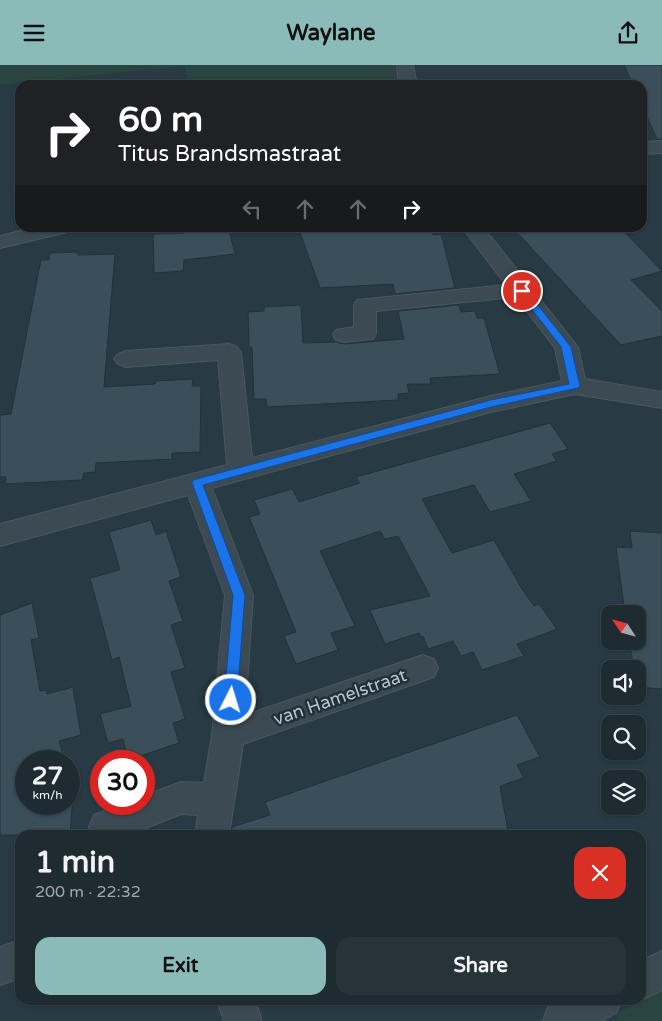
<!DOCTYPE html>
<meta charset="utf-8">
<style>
body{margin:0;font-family:"Varela Round",sans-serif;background:#26343a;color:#f1f3f6;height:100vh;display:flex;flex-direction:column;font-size:19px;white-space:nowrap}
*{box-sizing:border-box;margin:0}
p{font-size:16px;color:#a1a7ac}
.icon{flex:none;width:28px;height:28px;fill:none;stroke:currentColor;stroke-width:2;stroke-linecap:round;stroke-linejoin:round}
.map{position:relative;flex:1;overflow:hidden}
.panel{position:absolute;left:15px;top:765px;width:631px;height:175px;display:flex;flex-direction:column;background:#1e2c32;border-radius:15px;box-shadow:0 1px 4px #0004,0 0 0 1px #3c484d}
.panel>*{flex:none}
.top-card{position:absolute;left:15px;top:15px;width:632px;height:152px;border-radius:15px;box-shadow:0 1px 4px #0004,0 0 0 1px #3c484d;background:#202124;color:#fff;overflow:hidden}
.needle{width:32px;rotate:306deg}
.fabs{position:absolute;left:601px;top:540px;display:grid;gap:10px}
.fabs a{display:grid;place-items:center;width:45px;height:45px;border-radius:10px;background:#1e2c32;box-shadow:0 1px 4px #0004,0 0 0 1px #3c484d;font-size:25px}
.speed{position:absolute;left:15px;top:685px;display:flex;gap:10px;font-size:25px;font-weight:700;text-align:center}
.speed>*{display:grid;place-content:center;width:65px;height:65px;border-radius:50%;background:#1e2c32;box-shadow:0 1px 4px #0004,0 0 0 1px #3c484d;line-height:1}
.speed small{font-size:12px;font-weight:400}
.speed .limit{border:8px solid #d22;background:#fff;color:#111}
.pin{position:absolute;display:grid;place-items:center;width:42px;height:42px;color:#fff;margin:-21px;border:2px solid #fff;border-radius:50%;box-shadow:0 1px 5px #0007}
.me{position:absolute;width:55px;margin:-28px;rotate:5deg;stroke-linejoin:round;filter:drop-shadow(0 0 4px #0008)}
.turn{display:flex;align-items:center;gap:18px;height:105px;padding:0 20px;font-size:22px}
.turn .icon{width:65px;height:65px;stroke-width:2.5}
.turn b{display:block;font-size:35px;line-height:42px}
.lanes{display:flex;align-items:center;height:48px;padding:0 20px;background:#0003;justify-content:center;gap:25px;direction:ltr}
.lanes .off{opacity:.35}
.round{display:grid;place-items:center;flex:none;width:52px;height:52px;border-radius:15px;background:#26343a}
.overview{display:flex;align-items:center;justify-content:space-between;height:85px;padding:0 20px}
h1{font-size:30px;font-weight:800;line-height:38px}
.cta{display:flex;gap:10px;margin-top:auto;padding:10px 20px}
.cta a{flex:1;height:58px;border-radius:15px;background:#8bbbb9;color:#111;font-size:20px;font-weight:800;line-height:58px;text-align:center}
.cta a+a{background:#26343a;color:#f1f3f6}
header{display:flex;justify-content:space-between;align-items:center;height:65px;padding:0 20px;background:#8bbbb9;color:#111;font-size:22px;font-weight:800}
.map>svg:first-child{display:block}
.green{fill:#2a4441}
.building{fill:#3a4f59;stroke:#23323a}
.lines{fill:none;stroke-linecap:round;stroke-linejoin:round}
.minor-casing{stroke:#49575f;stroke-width:2}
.minor{fill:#3c4b53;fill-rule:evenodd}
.route{fill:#1a73e8;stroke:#114b97}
.labels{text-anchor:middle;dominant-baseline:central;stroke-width:5;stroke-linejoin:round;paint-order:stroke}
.street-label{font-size:18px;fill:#b9c5cc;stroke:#213038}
</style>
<header><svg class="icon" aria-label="menu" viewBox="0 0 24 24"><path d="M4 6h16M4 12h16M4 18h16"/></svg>Waylane<svg class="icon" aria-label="share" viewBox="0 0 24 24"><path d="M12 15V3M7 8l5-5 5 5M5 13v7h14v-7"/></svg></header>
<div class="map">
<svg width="662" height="956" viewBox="0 0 662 956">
<rect width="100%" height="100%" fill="#283a43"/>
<!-- green -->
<g class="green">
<polygon points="0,0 395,0 399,20 353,20 319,14 263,20 189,20 184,1 0,20"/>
<polygon points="662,923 662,956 617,956 616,949"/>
</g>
<!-- building -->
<g class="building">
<polygon points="624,0 662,0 662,74 657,74 642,41 642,20 633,20"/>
<polygon points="184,162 228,162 235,189 184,195 183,206 154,208 153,169 184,168"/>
<polygon points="298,162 417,162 418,165 432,164 433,170 441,169 455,223 395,229 393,219 320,223"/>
<polygon points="512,162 620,162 662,206 631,215 662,246 662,271 621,280"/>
<polygon points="78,187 78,190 115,189 104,322 155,319 156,316 193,314 192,321 201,321 200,387 172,388 172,394 96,398 95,407 84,408 82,415 5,419 6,412 0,412 0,350 11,349 41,195 49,195 50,188"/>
<polygon points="301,240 303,278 336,277 344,279 404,274 398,246 459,240 461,247 475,246 477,253 484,253 500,309 430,313 431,319 407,319 409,328 398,329 398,335 267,342 266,334 254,334 252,282 249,282 248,247 264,246 264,242"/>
<polygon points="550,358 568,384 552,389 557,396 514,409 531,436 490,447 474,420 422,434 452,488 494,475 522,524 534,541 539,539 557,564 517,579 524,591 482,605 473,587 461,591 453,576 428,584 423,571 421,572 419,568 385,579 370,545 430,531 398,471 385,474 380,466 320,486 355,561 331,568 338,585 296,599 284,571 296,567 249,452 260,449 254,435 292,424 299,437 360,418 356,412"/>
<polygon points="151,455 156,470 166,466 181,512 169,516 183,556 171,560 185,603 171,607 185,654 173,658 179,678 128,695 123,674 108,678 100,649 131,641 119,592 112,595 90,513 120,505 109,467"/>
<polygon points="630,466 662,468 662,624 638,622 638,604 634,604 629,576 638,576 638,549 625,549 616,482 632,483"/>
<polygon points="32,538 39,573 31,575 40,626 46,625 47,629 73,622 81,670 59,676 65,696 26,696 26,739 69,739 69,712 73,729 70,770 0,770 0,550"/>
<polygon points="517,650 540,692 517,700 524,713 500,721 508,766 497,770 231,770 232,762 270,750 265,737"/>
</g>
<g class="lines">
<defs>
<g id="minor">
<polygon points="397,0 413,0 417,20 399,20"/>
<polygon points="662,76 662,88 642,89 642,77"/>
<polygon points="36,162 75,162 72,166 0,183 0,171"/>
<polygon points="462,162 483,162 574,277 578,282 585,314 662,327 662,343 575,329 491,347 212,423 253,530 245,650 423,590 434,594 438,603 434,612 243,679 229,770 195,770 198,750 181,749 128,770 92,770 89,762 94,750 124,739 144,739 144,731 181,717 204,718 212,670 225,530 188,430 0,481 0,459 227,400 218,295 126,302 118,299 114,294 118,289 126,286 229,279 237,282 241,287 252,393 491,331 562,316 555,283 516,232 376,246 376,269 373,274 344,277 336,275 333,270 336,265 354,262 354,240 357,235 506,220"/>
<polygon points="20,875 20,913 0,920 0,882"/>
<polygon points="662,886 662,925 641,935 641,896"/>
<polygon points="217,935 255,935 262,956 224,956"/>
<polygon points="563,935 622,935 616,948 602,956 543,956 548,942"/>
</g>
</defs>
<!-- minor casing -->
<use href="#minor" class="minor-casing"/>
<!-- minor -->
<use href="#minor" class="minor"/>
</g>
<!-- route -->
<polygon class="route" points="522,223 525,224 571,282 580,321 578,323 491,342 203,420 245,530 237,635 235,639 231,641 226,639 224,635 233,530 192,418 193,415 491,335 569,319 561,282 518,226"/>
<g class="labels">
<!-- street labels -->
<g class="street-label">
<text transform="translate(340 632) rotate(-19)">van Hamelstraat</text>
</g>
</g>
</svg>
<div class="fabs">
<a><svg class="needle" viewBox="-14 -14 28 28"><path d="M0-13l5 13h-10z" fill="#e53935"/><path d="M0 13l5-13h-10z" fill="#a1a7ac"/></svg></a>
<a><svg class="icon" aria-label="sound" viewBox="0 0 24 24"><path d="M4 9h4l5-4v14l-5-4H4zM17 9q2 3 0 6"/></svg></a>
<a><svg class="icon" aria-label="search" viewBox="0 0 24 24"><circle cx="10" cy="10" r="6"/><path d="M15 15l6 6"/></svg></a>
<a><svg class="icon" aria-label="layers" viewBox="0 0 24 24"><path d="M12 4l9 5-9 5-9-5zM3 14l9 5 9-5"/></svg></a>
</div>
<div class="speed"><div>27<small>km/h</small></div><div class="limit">30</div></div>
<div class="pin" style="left:522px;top:226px;background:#d93025"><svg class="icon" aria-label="arrive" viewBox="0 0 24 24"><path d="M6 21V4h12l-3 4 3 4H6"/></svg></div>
<svg class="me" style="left:231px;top:635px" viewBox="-20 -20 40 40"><circle r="17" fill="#1a73e8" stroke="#fff" stroke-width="3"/><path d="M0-11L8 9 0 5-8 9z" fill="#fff"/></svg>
<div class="top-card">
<div class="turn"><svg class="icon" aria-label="right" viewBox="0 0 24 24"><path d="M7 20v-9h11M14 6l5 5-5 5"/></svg><div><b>60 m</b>Titus Brandsmastraat</div></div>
<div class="lanes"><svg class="icon off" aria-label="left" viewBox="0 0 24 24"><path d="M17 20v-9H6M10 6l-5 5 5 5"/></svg><svg class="icon off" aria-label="ahead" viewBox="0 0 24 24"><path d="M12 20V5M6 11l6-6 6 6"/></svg><svg class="icon off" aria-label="ahead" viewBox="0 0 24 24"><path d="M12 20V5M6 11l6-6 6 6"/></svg><svg class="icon" aria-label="right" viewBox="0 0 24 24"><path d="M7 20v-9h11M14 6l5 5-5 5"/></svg></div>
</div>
<section class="panel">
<div class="overview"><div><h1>1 min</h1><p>200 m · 22:32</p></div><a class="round" style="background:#d93025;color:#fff"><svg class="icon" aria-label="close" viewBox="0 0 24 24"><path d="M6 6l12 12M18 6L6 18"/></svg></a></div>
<div class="cta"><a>Exit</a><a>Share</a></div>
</section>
</div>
